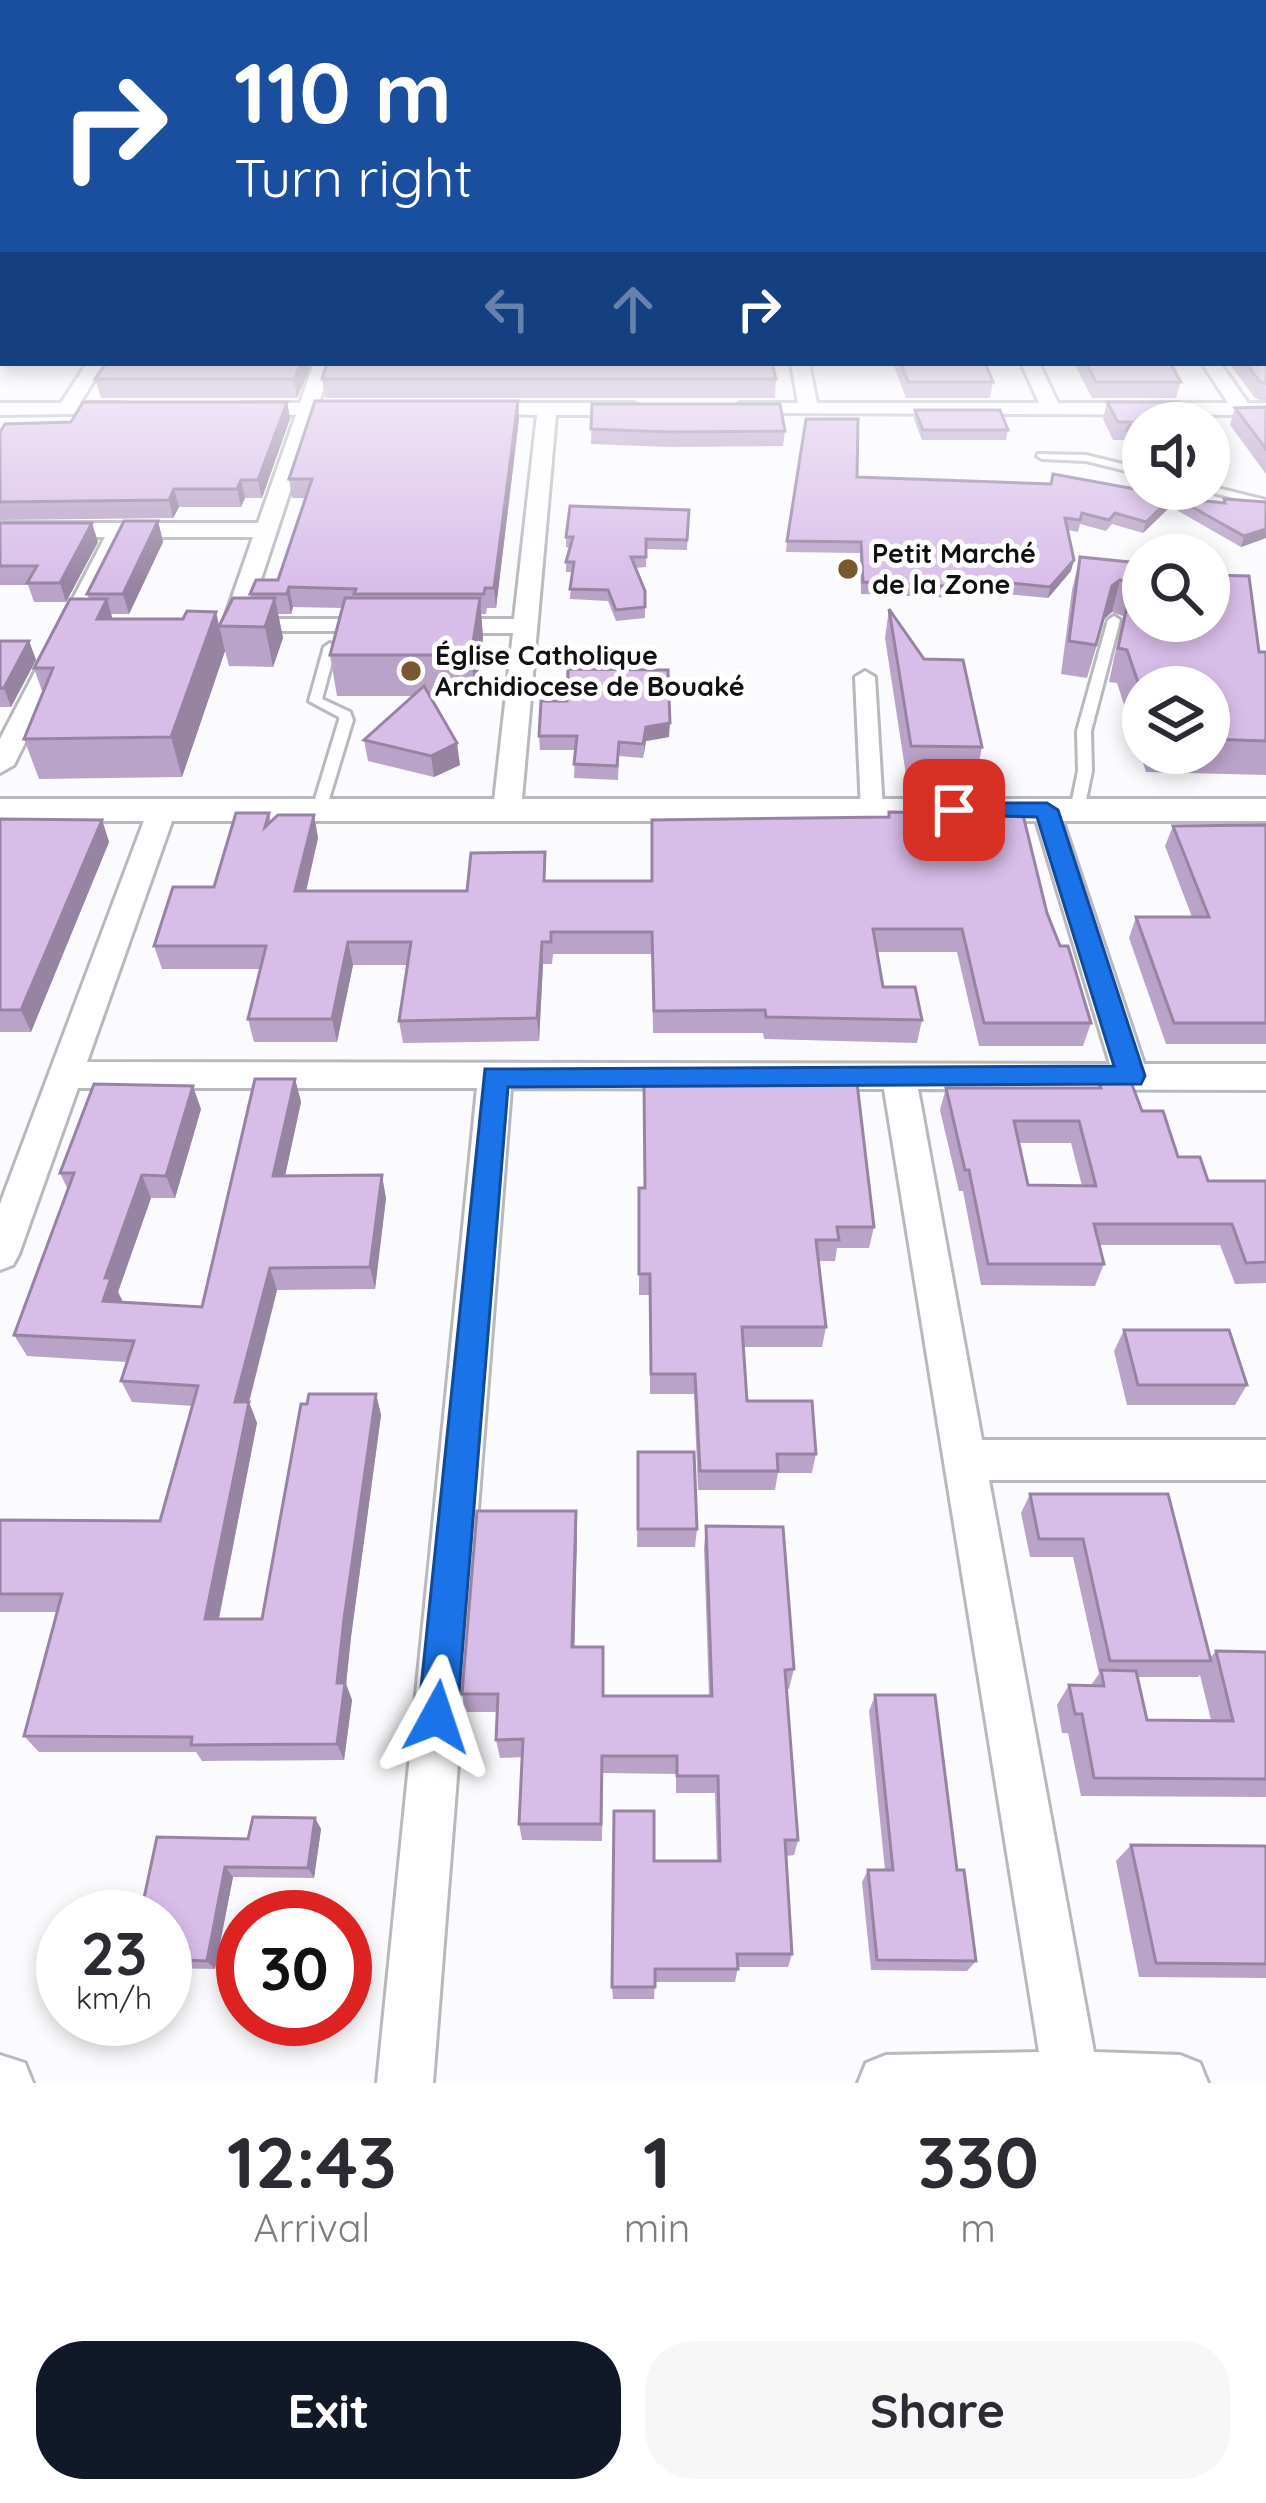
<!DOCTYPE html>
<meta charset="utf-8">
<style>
body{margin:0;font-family:Quicksand,sans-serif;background:#f7f7f7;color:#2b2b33;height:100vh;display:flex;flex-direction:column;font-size:45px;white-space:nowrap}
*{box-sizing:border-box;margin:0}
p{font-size:39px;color:#7c7c81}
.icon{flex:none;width:66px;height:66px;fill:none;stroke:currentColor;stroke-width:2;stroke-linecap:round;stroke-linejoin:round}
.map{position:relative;height:2083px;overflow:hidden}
.sheet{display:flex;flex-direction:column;background:#fff;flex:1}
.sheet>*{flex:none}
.top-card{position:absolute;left:0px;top:0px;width:1266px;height:366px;box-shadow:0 6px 18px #0003;background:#1a4fa0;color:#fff;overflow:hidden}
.fabs{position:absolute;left:1122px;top:402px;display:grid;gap:24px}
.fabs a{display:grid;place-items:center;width:108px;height:108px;border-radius:50%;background:#fff;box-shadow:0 6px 18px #0003;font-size:60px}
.speed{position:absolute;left:36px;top:1890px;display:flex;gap:24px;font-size:60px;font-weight:700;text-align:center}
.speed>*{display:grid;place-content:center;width:156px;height:156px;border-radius:50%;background:#fff;box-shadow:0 6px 18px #0003;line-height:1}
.speed small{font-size:30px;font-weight:400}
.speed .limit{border:18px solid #d22;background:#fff;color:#111}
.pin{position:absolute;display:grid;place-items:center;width:102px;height:102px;color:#fff;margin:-51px;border-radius:24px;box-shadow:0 6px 18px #0006}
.me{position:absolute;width:132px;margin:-66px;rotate:5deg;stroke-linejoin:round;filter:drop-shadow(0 0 9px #0008)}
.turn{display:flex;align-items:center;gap:42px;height:252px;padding:0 36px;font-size:54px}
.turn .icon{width:156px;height:156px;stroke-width:2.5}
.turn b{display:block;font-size:84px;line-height:102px}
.lanes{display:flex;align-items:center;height:114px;padding:0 36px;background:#0003;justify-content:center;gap:60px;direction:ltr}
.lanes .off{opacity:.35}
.eta{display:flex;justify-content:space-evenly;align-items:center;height:204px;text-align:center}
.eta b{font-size:72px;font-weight:700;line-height:84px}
.primary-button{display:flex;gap:24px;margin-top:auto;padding:24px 36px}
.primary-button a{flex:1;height:138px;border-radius:48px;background:#111827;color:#fff;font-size:48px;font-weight:700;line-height:138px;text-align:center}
.primary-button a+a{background:#f7f7f7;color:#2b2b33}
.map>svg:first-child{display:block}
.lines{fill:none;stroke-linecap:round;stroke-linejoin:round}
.service-casing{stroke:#b8b9bf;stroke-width:6}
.pedestrian-casing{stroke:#b8b9bf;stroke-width:6}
.minor-casing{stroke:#b8b9bf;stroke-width:6}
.tertiary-casing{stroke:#b8b9bf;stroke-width:6}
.service{fill:#fff;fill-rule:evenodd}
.pedestrian{fill:#fff;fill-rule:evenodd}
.minor{fill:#fff;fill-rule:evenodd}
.tertiary{fill:#fff;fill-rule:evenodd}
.wall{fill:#baa3c8;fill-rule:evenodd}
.shaded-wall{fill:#9784a3}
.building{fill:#d8bde9;stroke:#9784a3;stroke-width:3;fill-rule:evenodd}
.route{fill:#1a73e8;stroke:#114b97;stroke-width:3}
.poi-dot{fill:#7a582f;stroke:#fff;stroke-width:4.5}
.labels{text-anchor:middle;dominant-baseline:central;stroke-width:10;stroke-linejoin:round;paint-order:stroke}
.far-poi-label{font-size:27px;font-weight:bold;fill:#111113;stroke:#fff;text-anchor:start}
</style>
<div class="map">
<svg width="1266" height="2083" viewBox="0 0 1266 2083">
<rect width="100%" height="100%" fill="#fbfbfe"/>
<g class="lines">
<defs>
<g id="service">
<polygon points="1038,454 1086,455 1143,469 1143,475 1086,461 1042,459 1037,456"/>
<polygon points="1209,486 1266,500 1266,506 1205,491 1204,489 1209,489"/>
<polygon points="1114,616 1120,620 1091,731 1092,771 1084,810 1077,814 1070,810 1078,771 1077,731 1108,620"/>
<polygon points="330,643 336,647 322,699 350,712 353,720 326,809 319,813 312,809 339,720 339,717 309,701 324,647"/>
</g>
<polygon id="pedestrian" points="865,671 875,677 883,810 872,817 861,810 855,677"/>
<g id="minor">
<polygon points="87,363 105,363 80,403 124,403 131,405 131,413 0,415 0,403 61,403"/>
<polygon points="314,363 332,363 319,403 358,403 368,409 358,415 315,415 248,619 379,619 387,621 387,631 226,631 222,626 253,537 127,537 14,765 0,773 0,739 105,537 0,537 0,523 258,523 296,415 242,415 232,409 242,403 300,403"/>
<polygon points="791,363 809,363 817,403 1039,403 1021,363 1039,363 1058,403 1228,403 1202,363 1220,363 1248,403 1266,403 1266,415 733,413 730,409 740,403 798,403"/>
<polygon points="476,403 634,403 644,409 634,415 556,415 521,810 507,819 493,810 513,633 437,633 425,626 437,619 514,619 537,415 469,413 466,409"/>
<polygon points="162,801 176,810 87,1062 1110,1064 1033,810 1037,804 1057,804 1144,1064 1266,1064 1266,1090 918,1089 982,1440 1266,1440 1266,1480 989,1480 1094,2052 1180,2055 1200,2063 1208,2083 858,2083 866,2063 886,2055 1039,2052 884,1089 511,1088 433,2083 377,2083 477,1088 78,1088 19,1254 13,1265 0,1270 0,1204 148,810"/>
<polygon points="0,2055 25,2063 33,2083 0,2083"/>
</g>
<rect id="tertiary" x="0" y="799" width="1266" height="22"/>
</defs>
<!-- service casing -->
<use href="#service" class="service-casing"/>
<!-- pedestrian casing -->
<use href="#pedestrian" class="pedestrian-casing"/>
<!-- minor casing -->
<use href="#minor" class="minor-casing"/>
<!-- tertiary casing -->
<use href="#tertiary" class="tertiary-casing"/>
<!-- service -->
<use href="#service" class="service"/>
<!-- pedestrian -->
<use href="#pedestrian" class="pedestrian"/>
<!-- minor -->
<use href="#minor" class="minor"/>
<!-- tertiary -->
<use href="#tertiary" class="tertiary"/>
</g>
<!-- wall -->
<g class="wall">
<rect x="0" y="296" width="3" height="20"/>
<polygon points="1263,296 1266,296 1266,402 1255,398 1229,363 1263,363"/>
<polygon points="106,363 312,363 297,398 101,398 95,379"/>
<polygon points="893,363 985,363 993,382 990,398 906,398"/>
<polygon points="1074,363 1170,363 1181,382 1176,398 1092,398"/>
<polygon points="322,379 776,379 775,398 325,398"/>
<polygon points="287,402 290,419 262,498 245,498 241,507 179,507 173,518 0,520 0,432 71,422"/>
<polygon points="1107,402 1143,423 1143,448 1123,448 1125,440 1113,440 1103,419"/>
<polygon points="592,404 785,431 783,446 670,447 591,444"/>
<polygon points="1266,407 1266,474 1230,425 1235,408"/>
<polygon points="915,410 1008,430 1006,440 922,440 914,419"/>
<polygon points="519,419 496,608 487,608 486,614 481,614 483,638 475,696 430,696 460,765 434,777 368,761 364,740 414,696 337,696 330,655 342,608 293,607 291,614 278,614 283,638 273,667 229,666 225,651 182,777 39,779 24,739 43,694 34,668 89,599 87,594 158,521 163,542 129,614 111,614 112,619 219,626 251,598 250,594 278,580 305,498 292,498 289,479"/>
<polygon points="857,477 1170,507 1143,533 1112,524 1106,531 1080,524 1078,532 1068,530 1071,571 1048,598 962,590 960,598 861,594 860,553 786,552 787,541"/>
<polygon points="1176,498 1222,503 1224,499 1266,502 1266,538 1241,547 1173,508"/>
<polygon points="689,510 687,550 646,549 646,567 635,568 645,591 645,618 616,621 608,601 570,599 572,572 566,572 566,562 570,548 566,547 566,537"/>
<polygon points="0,523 98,542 66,602 34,602 28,585 0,585"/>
<path d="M1141 552 1259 652H1266V775L1146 772 1117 683 1109 682 1123 616 1112 612 1104 619 1087 678 1061 674 1072 590 1080 557 1138 563ZM1143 687H1209V753H1143Z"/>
<polygon points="889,609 982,747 976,777 906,775 885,638"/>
<polygon points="0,641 29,641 36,660 11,707 0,707"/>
<polygon points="539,736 669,737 646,741 643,758 619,756 618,780 574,778 575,750 540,750"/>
<polygon points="889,812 1047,913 1091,1023 1083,1046 979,1046 957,952 877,952 883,987 922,1020 917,1043 764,1039 763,1033 653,1033 652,954 553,954 552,964 543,964 539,1041 403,1043 399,1021 408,965 353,965 337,1042 254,1042 248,1019 261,969 162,969 154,946 214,887 269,813 271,822 314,815 318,838 306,891 467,891 546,881 651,881 888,817"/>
<polygon points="0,819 102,820 109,842 31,1032 0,1032"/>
<polygon points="1266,825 1266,1044 1166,1044 1129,938 1136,917 1192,917 1165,846 1173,826"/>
<polygon points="295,1079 301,1102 285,1176 386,1198 375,1289 277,1290 249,1402 257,1423 219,1619 262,1619 376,1394 381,1415 351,1637 346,1684 352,1700 344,1760 202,1761 196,1752 39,1752 24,1736 57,1612 0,1612 0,1520 160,1521 193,1406 132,1402 121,1381 127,1362 27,1356 14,1335 68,1190 60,1173 201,1109 175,1198 151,1198 118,1292 122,1300 121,1303 202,1307"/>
<path d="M1099 1083 1142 1111 1178 1157 1208 1181H1266V1283L1235 1284 1220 1245H1099L1104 1264 1095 1286 981 1285 963 1191H959L940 1110 946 1088H1098ZM1019 1143H1071L1082 1186 1028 1185Z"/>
<polygon points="639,1188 874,1227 869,1248 837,1248 835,1261 818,1261 826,1327 822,1347 744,1347 747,1401 816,1454 812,1473 778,1473 775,1490 698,1490 694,1394 650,1394 650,1295 639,1295"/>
<polygon points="1124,1330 1247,1385 1235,1405 1127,1405 1114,1351"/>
<polygon points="638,1452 697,1529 695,1547 637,1547"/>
<path d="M1030 1494H1168L1210 1658 1216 1651 1266 1652V1797L1081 1796 1068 1733H1062L1057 1705 1069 1685H1091L1099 1674 1073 1557H1030L1021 1513ZM1200 1675 1211 1720H1147L1138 1677H1198Z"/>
<polygon points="706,1526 794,1669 789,1689 786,1689 798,1840 794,1855 786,1856 792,1954 788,1967 738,1967 735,1982 655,1982 654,1999 613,1999 612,1987 654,1861 717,1861 715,1793 676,1793 676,1774 603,1773 602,1841 522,1840 519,1824 522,1757 500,1758 496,1740 497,1712 467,1712 462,1694 577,1533 574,1647 604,1667 604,1696 709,1696 704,1548"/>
<polygon points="875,1695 957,1870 976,1961 967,1971 871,1970 862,1882 868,1870 885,1870 869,1711"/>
<polygon points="315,1818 321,1829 314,1878 233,1877 215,1969 165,1968 165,1917 248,1839"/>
<polygon points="1131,1845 1266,1846 1266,1978 1139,1977 1116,1861"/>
</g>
<!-- shaded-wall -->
<g class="shaded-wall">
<polygon points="301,363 312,363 297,398 294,379"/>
<polygon points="518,401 519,419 496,608 494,588"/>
<polygon points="287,402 290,419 262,498 258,480"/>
<polygon points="241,480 245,498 241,507 237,489"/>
<polygon points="174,489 179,507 173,518 169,500"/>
<polygon points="1173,496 1170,507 1143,533 1146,522"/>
<polygon points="158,521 163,542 129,614 123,594"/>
<polygon points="92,523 98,542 66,602 60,583"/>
<polygon points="1266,529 1266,538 1241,547 1244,536"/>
<polygon points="1074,560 1071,571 1048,598 1050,587"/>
<polygon points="1120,580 1112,612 1104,619 1087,678 1112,586"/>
<polygon points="289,587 293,607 291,614 287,594"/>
<polygon points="275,598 283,638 273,667 265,627"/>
<polygon points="480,598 483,638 475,696 471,655"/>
<polygon points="107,599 118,638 97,619"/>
<polygon points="216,612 225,651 182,777 171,737"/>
<polygon points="29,641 36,660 11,707 4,688"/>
<polygon points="670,723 669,737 646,741 643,758 646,727"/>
<polygon points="457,743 460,765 434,777 431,756"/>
<polygon points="314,815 318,838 301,913 295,891"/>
<polygon points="102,820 109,842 31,1032 21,1010"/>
<polygon points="348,942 353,965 337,1042 332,1019"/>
<polygon points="542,942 543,964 539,1041 537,1018"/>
<polygon points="295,1079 301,1102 280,1199 273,1176"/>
<polygon points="193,1086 201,1109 175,1198 166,1176"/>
<polygon points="142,1175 151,1198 118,1292 122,1300 113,1323 103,1301 105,1278"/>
<polygon points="382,1175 386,1198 375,1289 370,1267"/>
<polygon points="270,1268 277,1290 244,1422 235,1402"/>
<polygon points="376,1394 381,1415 351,1637 346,1684 352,1700 344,1760 337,1744 337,1683 344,1619"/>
<polygon points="249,1402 257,1423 215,1637 205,1619"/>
<polygon points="576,1511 577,1533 574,1667 572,1647"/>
<polygon points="315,1818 321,1829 314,1878 308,1868"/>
<polygon points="225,1867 233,1877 215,1969 207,1961"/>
</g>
<!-- building -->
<g class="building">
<polygon points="1263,296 1265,296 1266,307 1266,383 1260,382 1246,363 1263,363"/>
<polygon points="106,363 301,363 294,379 95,379"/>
<polygon points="327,363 772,363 776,379 322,379"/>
<polygon points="901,363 985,363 993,382 908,382"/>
<polygon points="1086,363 1170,363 1181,382 1096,382"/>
<polygon points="315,401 518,401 494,588 485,588 484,594 354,594 356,589 289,587 287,594 250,594 256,580 278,580 312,479 289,479"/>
<polygon points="83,402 287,402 258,480 241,480 237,489 174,489 169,500 0,502 0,432 5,424 71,422"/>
<polygon points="1107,402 1178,402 1173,423 1143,423 1143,430 1127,430 1131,422 1118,422"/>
<polygon points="592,404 780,404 785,431 670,432 591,429"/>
<polygon points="1266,407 1266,449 1235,408"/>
<polygon points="915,410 1000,410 1008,430 923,430"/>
<polygon points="806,419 858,419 857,477 1051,484 1053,474 1173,496 1146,522 1115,513 1109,520 1082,513 1080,520 1065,518 1074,560 1050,587 961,578 963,587 863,582 861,542 787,541"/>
<polygon points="1176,498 1225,503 1224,499 1266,502 1266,529 1244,536"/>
<polygon points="570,506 689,510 687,540 646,539 646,557 631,557 645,591 645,607 616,610 608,590 570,589 574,562 566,562 573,537 566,537"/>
<polygon points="124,521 158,521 123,594 87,594"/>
<polygon points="0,523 92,523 60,583 27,583 37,566 0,566"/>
<polygon points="1141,552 1167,555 1143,555 1143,621 1209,621 1209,575 1249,576 1259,652 1266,652 1266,741 1209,739 1209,687 1143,687 1143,697 1127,650 1118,648 1132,584 1120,580 1112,586 1096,645 1069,641 1080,557 1140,563"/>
<polygon points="233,598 275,598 265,627 219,626"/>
<polygon points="345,598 480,598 471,655 330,655"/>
<polygon points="70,599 107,599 97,619 183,619 187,611 216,612 171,737 24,739 53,668 34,668"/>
<polygon points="889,609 924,659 963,660 982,747 911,746"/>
<polygon points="0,641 29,641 4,688 0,688"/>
<polygon points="568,669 668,670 670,723 646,727 643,744 619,742 617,766 574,764 577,736 539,736 541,701 567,701"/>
<polygon points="424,686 457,743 431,756 364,740"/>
<polygon points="889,812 1023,815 1047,913 1060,946 1068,946 1091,1023 984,1023 962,929 873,929 883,987 915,987 922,1020 766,1017 765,1010 654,1011 652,932 551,932 551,942 542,942 537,1018 399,1021 411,942 348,942 332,1019 248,1019 266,946 154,946 173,887 214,887 236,813 269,813 265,827 278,815 314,815 295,891 467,891 471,853 545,852 544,881 652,881 652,820 889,817"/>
<polygon points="0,819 102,820 21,1010 0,1010"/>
<polygon points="1266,825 1266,1023 1174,1023 1136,917 1209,917 1173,826"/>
<polygon points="255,1079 295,1079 273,1176 382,1175 370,1267 270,1268 235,1402 249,1402 205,1619 262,1619 301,1404 307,1404 309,1394 376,1394 344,1619 337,1683 345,1683 337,1744 191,1745 192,1737 24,1736 62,1594 0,1594 0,1520 160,1521 198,1386 121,1381 134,1341 14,1335 74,1173 60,1173 94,1084 193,1086 166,1176 142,1175 105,1278 111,1278 103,1301 202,1307"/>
<path d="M1131 1082 1142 1111H1163L1178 1157H1200L1208 1181H1266V1262L1246 1263 1232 1224H1094L1104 1264H988L969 1170H965L946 1088H1101L1099 1083ZM1014 1121H1079L1096 1186 1028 1185Z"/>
<polygon points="857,1083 874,1227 837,1227 839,1240 816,1240 826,1327 742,1327 747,1401 812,1401 816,1454 777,1454 778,1471 700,1471 695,1374 651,1374 650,1274 639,1274 639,1188 645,1188 644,1084"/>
<polygon points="1124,1330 1229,1330 1247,1385 1138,1385"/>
<polygon points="638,1452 694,1452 697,1529 638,1529"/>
<polygon points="1030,1494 1168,1494 1211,1661 1110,1661 1083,1539 1039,1539"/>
<polygon points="477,1511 576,1511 572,1647 603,1647 603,1696 712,1696 706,1526 783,1527 794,1669 785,1670 798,1840 785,1840 792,1954 737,1954 738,1969 655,1969 655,1987 612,1987 614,1811 654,1811 654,1861 720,1861 718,1776 677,1776 677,1756 602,1756 601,1824 519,1824 523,1739 496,1740 498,1694 462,1694"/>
<polygon points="1216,1651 1266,1652 1266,1779 1094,1778 1082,1714 1075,1714 1069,1685 1104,1686 1101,1670 1136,1671 1147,1720 1233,1721"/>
<polygon points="875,1695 935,1695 957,1870 964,1870 976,1961 877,1960 868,1870 893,1870"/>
<polygon points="253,1817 315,1818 308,1868 225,1867 207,1961 165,1959 165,1917 140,1917 157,1837 248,1839"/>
<polygon points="1131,1845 1266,1846 1266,1964 1156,1963"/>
</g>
<!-- sky -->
<linearGradient id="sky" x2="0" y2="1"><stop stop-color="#88c0e8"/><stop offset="0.5" stop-color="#fdfdff"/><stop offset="1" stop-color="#fdfdff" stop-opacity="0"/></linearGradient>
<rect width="1266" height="587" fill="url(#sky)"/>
<!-- route -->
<polygon class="route" points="954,803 1047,803 1058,810 1145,1076 1141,1084 508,1087 457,1717 451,1731 437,1737 423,1731 418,1717 485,1069 1114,1066 1037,817 946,815 942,810"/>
<!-- markers -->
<g class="poi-dot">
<circle cx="848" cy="569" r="12"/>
<circle cx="411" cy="671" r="12"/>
</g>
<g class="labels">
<!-- far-poi labels -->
<g class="far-poi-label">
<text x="872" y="553">Petit Marché<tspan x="872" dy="31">de la Zone</tspan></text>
<text x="435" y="655">Église Catholique<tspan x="435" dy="31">Archidiocese de Bouaké</tspan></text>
</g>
</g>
</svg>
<div class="fabs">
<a><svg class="icon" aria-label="sound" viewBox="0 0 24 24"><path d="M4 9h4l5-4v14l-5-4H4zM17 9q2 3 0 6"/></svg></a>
<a><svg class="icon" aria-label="search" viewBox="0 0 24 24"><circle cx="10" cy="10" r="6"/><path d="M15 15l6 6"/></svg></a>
<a><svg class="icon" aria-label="layers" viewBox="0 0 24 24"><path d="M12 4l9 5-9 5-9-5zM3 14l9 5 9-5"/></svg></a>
</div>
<div class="speed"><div>23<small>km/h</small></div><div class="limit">30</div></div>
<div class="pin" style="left:954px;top:810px;background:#d93025"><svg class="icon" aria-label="arrive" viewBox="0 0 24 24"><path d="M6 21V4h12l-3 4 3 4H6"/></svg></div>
<svg class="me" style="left:437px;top:1717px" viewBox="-20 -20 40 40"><path d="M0-17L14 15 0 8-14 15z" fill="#1a73e8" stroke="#fff" stroke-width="4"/></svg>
<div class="top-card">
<div class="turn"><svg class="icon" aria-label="right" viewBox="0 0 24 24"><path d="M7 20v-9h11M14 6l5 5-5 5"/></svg><div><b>110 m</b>Turn right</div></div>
<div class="lanes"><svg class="icon off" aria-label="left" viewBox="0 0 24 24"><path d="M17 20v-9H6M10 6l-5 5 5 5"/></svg><svg class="icon off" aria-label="ahead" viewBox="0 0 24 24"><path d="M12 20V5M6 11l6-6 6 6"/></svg><svg class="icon" aria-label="right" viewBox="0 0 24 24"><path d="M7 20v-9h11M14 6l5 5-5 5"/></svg></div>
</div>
</div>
<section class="sheet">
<div class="eta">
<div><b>12:43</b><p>Arrival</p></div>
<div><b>1</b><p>min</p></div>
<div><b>330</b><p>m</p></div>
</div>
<div class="primary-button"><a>Exit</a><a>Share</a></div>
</section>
